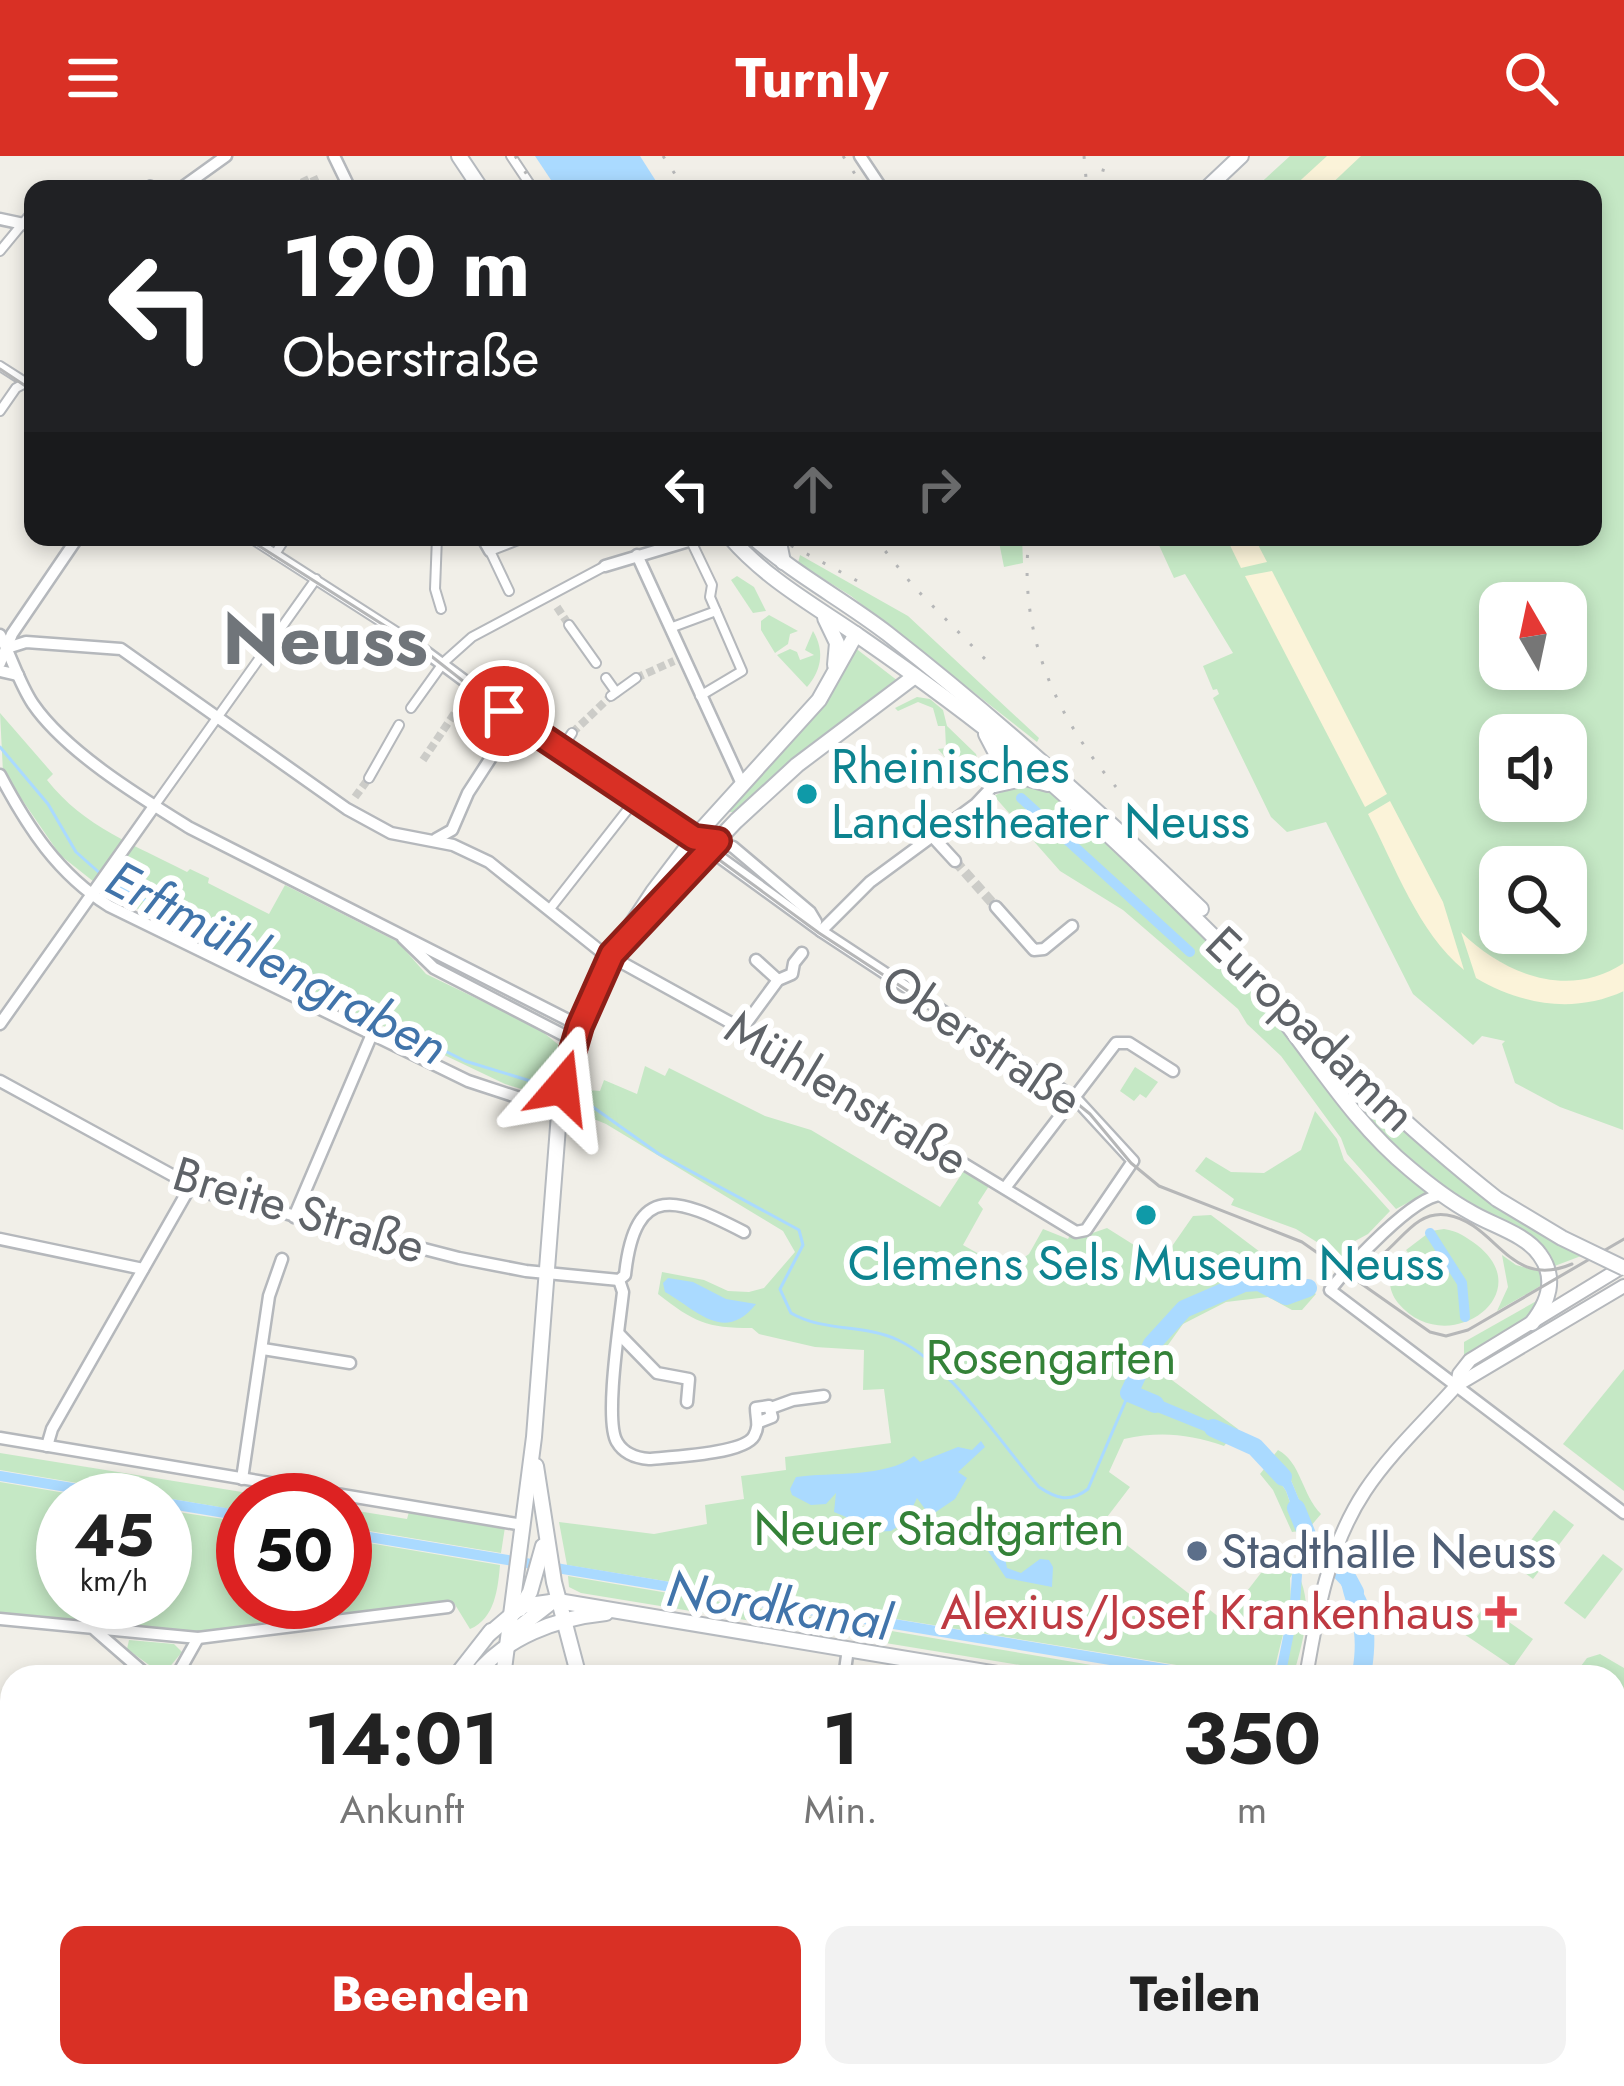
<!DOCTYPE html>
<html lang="de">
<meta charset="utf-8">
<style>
body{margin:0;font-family:Jost,sans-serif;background:#f2f2f2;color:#222;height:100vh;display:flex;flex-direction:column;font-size:45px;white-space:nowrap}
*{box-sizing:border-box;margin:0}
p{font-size:39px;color:#767676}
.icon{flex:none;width:66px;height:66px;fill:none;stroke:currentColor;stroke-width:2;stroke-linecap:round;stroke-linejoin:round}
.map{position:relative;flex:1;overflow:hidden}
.details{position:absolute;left:0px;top:1509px;width:1626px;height:423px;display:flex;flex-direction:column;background:#fff;border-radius:36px 36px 0 0;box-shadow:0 6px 18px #0003}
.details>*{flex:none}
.top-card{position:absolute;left:24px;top:24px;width:1578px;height:366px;border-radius:24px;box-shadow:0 6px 18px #0003;background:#202124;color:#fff;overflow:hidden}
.needle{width:78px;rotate:351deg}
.tools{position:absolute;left:1479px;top:426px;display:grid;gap:24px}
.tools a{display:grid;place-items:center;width:108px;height:108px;border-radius:24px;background:#fff;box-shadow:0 6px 18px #0003;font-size:60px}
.speed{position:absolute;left:36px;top:1317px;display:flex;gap:24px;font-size:60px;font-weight:700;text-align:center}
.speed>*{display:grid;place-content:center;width:156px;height:156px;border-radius:50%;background:#fff;box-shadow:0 6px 18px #0003;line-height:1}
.speed small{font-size:30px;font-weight:400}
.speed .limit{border:18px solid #d22;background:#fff;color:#111}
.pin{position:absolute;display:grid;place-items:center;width:102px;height:102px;color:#fff;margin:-51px;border:6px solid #fff;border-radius:50%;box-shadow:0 3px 12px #0007}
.me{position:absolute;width:132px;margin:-66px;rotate:17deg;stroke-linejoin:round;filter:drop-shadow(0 0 9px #0008)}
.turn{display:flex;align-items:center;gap:42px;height:252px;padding:0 60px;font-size:54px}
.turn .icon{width:156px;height:156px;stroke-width:2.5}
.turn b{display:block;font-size:84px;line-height:102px}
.lanes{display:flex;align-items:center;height:114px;padding:0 60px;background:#0003;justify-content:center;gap:60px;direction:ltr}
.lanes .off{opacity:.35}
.eta{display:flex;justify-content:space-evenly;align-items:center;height:204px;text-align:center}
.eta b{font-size:72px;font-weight:700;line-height:84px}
.cta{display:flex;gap:24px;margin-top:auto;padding:24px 60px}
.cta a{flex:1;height:138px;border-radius:24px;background:#d93025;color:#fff;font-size:48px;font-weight:700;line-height:138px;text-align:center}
.cta a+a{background:#f2f2f2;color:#222}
header{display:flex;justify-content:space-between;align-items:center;height:156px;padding:0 60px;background:#d93025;color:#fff;font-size:54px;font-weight:700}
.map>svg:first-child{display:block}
.green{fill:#c5e8c5;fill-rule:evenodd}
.sand{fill:#fbf3d9}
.water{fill:#aadaff}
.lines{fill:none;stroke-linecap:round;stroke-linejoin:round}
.stream{stroke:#aadaff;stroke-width:3}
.canal{stroke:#aadaff;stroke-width:10}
.river{stroke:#aadaff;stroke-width:18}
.pedestrian-tunnel{stroke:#ccccc8;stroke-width:8;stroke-dasharray:8 4;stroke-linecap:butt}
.minor-tunnel{stroke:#ccccc8;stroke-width:10;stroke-dasharray:10 5;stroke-linecap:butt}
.pedestrian-casing{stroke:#b5b8bc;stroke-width:12}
.minor-casing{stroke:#b5b8bc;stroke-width:15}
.tertiary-casing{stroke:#b5b8bc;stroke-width:16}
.secondary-casing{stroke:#b6babf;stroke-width:18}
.pedestrian{stroke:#fff;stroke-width:8}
.minor{stroke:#fff;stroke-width:10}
.tertiary{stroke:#fff;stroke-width:12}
.secondary{stroke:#fff;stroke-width:14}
.tram{stroke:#b6b7b8;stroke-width:3}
.rail{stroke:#b6b7b8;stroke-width:3;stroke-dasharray:3 15;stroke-linecap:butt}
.secondary-bridge-casing{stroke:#b6babf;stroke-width:18;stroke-linecap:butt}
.secondary-bridge{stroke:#fff;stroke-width:14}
.route-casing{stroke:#8d1f18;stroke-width:30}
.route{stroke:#d93025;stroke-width:21}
.culture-dot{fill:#0f9aa8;stroke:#fff;stroke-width:4.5}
.service-dot{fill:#5c6f8a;stroke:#fff;stroke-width:4.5}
.health-dot{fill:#e0444e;stroke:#fff;stroke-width:4.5}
.labels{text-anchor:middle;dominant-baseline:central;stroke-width:12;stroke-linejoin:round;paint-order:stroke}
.culture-label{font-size:48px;fill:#0d838f;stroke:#fff;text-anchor:start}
.street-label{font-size:48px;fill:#5f6368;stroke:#fff}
.park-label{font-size:48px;fill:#348238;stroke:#fff}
.service-label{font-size:48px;fill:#4e5e75;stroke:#fff;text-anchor:start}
.health-label{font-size:48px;fill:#be3a42;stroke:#fff;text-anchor:end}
.water-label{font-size:51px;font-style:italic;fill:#4174aa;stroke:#fff}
.town-label{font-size:72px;font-weight:bold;fill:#70757a;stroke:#fff}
</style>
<header><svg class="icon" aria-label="menu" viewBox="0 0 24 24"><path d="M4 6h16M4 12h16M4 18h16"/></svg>Turnly<svg class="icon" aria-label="search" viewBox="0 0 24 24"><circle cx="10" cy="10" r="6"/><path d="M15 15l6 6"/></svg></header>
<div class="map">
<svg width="1624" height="1930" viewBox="0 0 1624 1930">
<rect width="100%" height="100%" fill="#f1efe8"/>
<!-- green -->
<g class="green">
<path d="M1290 0H1624L1623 974 1560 951 1515 927 1502 888 1505 885 1482 880 1473 889 1413 838 1326 666 1287 676 1271 661 1213 542 1219 538 1217 533 1213 534 1203 510 1233 497 1185 418 1174 422 1158 387 1151 389 1147 381H1593V33H1254ZM1500 447H1566V513H1500ZM1500 579H1566V645H1500ZM1500 711H1566V777H1500Z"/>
<polygon points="998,381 1022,381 1023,407 1004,411"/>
<polygon points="800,399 908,460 1039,582 1037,586 851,440 798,407"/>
<polygon points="737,420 754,431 766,455 753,457 731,424"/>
<polygon points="769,459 798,475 790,478 788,488 775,497 761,474 761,465"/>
<path d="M813 475C826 497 820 516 807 531L777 499 790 493 797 496 800 504 814 499 805 494Z"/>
<polygon points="854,491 898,525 737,657 725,655"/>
<polygon points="917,541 930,543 943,554 947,570 976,598 984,627 968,629 938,593 946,592 945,570 938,570 933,552 918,546 898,555 895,552"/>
<path d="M0 557 53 618 47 624C84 671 135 689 187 716L190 713 209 722 208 727 269 758 285 729 398 786 426 818 538 872 560 890 537 933 525 934 505 928 113 741 60 699 3 616Z"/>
<path d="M1018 628 1039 629 1052 637 1206 778 1280 865 1334 943 1365 980 1428 1036 1396 1053 1347 998 1341 982 1281 900 1247 868 1238 853 1123 754 1060 715 994 640ZM1024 640 1192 792 1189 798 1020 644Z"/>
<polygon points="1305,877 1538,1074 1581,1100 1552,1111 1539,1087 1457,1042 1374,974"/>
<path d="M645 910 665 920 669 912 765 960 811 974 940 1051 963 1016 989 1030 978 1047 983 1053 963 1089 986 1102 1016 1107 1029 1098 1043 1073 1068 1083 1071 1077 1084 1080 1107 1072 1161 1106 1193 1060 1211 1059 1316 1138 1302 1154H1292L1268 1141 1226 1146 1183 1168 1153 1210 1238 1273 1224 1290C1189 1278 1160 1275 1124 1283L1109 1316 1130 1331 1101 1369 1224 1465 1271 1404 1294 1415 1290 1422 1291 1446 1273 1519 1250 1521 567 1409 559 1366 654 1378 707 1368 705 1349 744 1343 741 1320 786 1314 785 1301 891 1287 884 1233 863 1234 864 1194 815 1191 759 1178 752 1172C706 1172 694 1166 658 1138L662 1116 704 1124 728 1135 749 1136 764 1132 795 1096 783 1075 606 968 572 954 575 933 600 935 604 924 637 938Z"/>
<polygon points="1135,911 1158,926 1146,942 1140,938 1134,945 1120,935"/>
<polygon points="1315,955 1337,983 1344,1004 1390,1055 1368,1078 1355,1085 1359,1093 1344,1103 1296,1073 1231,1049 1234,1043 1195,1015 1206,1001 1231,1016 1264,1017 1301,994"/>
<path d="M1444 1073C1458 1075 1466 1081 1477 1089 1541 1139 1446 1205 1398 1147 1387 1133 1388 1118 1397 1104L1404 1111 1413 1103 1406 1094 1431 1075Z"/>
<polygon points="1502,1099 1516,1109 1541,1116 1542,1129 1497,1155 1508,1131"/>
<polygon points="1540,1143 1524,1165 1464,1202 1464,1186"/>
<polygon points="1624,1213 1624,1335 1563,1288"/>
<path d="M1278 1294C1301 1306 1302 1339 1321 1358L1310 1371 1288 1317 1274 1299Z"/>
<polygon points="0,1297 291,1344 243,1344 243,1355 0,1314"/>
<polygon points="1268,1308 1286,1335 1300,1375 1292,1376 1273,1334 1260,1318"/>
<path d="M0 1326 107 1344H63V1446H165V1354L243 1366V1446H345V1383L500 1409C498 1432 495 1463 470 1473L454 1447 207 1478 0 1459Z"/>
<polygon points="345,1353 407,1363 409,1356 505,1371 501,1397 345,1371"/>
<polygon points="1554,1354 1574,1369 1533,1423 1513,1408"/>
<polygon points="1603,1398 1623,1413 1585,1463 1564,1447"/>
<polygon points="568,1420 1162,1521 1093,1521 581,1437 569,1431"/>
<path d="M1299 1420C1314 1453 1302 1488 1293 1521H1283L1299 1450Z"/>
<polygon points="1485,1449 1533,1483 1513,1511 1458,1474 1463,1467 1470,1471"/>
<polygon points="129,1484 174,1488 182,1496 163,1519 127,1493"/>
<polygon points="1600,1498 1624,1512 1624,1575 1614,1574 1614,1521 1596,1521 1590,1509 1581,1510 1587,1502"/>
<polygon points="514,1920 803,1920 803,1930 513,1930"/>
</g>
<!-- sand -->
<g class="sand">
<polygon points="1327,0 1361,0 1326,33 1291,33"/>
<polygon points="1226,381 1254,381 1267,406 1241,412"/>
<polygon points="1272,415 1387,638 1365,651 1245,420"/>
<path d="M1390 645 1443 746 1464 814C1418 776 1395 710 1368 658Z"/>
<path d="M1461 776C1504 818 1568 844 1624 807V835C1574 858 1522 849 1476 822Z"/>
</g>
<!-- water -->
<g class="water">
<polygon points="535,0 640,0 661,33 557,33"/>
<path d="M668 1122 693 1126 726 1143 756 1148C724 1188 697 1154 665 1136L663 1127Z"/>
<polygon points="1139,1232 1146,1238 1236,1276 1229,1285 1132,1246"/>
<path d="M981 1285 985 1291 958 1316 967 1322 955 1343 930 1360 917 1342 906 1365 891 1375 852 1377 846 1361 834 1356 836 1337 826 1348 811 1349 792 1339 790 1333 796 1321C832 1316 886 1322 914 1300L920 1306 958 1291 972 1294Z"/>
<polygon points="1274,1299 1288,1317 1310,1370 1300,1375 1286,1335 1268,1308"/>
<polygon points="994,1369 999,1370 1007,1412 1021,1417 1040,1403 1049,1404 1053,1411 1052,1431 1006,1422 984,1389"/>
<path d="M1342 1410C1377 1442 1378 1478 1371 1521H1351C1355 1503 1356 1487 1353 1469 1349 1449 1337 1429 1342 1410Z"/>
</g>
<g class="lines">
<!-- stream -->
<g class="stream">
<polyline points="0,591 48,648 76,696 111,727 465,905 537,927"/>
<path d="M576 939 659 998 799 1074 803 1089 780 1133 791 1157C823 1176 864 1168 898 1184 952 1210 999 1286 1039 1331 1057 1343 1070 1347 1088 1333L1129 1237"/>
<polyline points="775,1930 775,1928"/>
</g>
<!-- canal -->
<g class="canal">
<polyline points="1021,642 1190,796"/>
<polyline points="1430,1077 1462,1127 1465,1161"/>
<polyline points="0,1320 145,1344"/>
<polyline points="165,1347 243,1360"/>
<polyline points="345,1377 1213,1521"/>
<polyline points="1280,1521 1295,1447 1297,1419"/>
</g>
<!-- river -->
<g class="river">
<polyline points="1155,1248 1129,1237 1152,1188 1184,1153 1244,1127 1259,1126 1286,1140 1308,1132"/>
<polyline points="1213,1272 1255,1291 1283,1321"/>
<polyline points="1296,1352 1308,1381 1348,1423 1355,1436"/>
</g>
<!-- pedestrian-tunnel -->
<g class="pedestrian-tunnel">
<polyline points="291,32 309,23 311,26 320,22"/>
<polyline points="557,451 569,469"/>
<polyline points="636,522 674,505"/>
<polyline points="572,577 611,540"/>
<polyline points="423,604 469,536"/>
<polyline points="355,641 369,622"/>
</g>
<!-- minor-tunnel -->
<polyline class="minor-tunnel" points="955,705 996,751"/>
<defs>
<g id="pedestrian">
<polyline points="511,0 533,33"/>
<polyline points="150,29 151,33"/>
<polyline points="290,33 291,32"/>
<polyline points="0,95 33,55"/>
<polyline points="0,210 33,231"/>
<polyline points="0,255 16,232 33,223"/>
<polyline points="249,381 411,485"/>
<polyline points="437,381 435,433 441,453"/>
<polyline points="691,385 712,429 710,441 742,515 700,540"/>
<polyline points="275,398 286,381"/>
<polyline points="509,435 490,395 526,381"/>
<polyline points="569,469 596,507"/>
<polyline points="670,472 716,455"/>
<polyline points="606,522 616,536"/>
<polyline points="611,540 636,522"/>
<polyline points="411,552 444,506 472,481 605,410"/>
<polyline points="561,594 572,577"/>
<polyline points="369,622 399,569"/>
<polyline points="155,649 316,423"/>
<polyline points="549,754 636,643"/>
</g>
<g id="minor">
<polyline points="334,0 350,33"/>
<polyline points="860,0 882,33"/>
<polyline points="180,33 226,0"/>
<polyline points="0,63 33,70"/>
<polyline points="482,381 490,395"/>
<polyline points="637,399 742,628"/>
<polyline points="605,410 702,381"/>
<path d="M0 479C12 502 19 527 33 548 66 596 140 641 190 672L580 870"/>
<polyline points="7,492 26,486 121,493 347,653 391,677 453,689 489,706 599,794 742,873 1076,1076 1086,1074 1133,1005 1076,943 821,775 689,679 516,563 411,485"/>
<polyline points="0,507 12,478 78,381"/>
<polyline points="0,515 18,519"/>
<path d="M0 619C28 672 58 718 109 750L468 925 529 945H560"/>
<polyline points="932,680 955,705"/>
<polyline points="436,683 452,674 468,637 516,563"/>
<polyline points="715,685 733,691 810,756 816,766"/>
<polyline points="996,751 1034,794 1044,793 1072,770"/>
<polyline points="821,775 870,726 976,648 1025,596"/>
<polyline points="403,782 434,812 575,885"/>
<polyline points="756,804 778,824"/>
<polyline points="0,868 155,649"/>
<polyline points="742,873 778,824 792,818 794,807 802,797"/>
<polyline points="0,925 203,1036 459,1102 526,1115 619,1124"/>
<polyline points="1005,1032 1116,887 1129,887 1173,915"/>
<path d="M1442 1039C1414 1039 1349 1110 1330 1134L1624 1357"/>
<polyline points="294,1061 372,878"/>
<path d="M744 1076C678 1042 635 1024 625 1119L619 1124 623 1136C620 1165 604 1265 617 1286 624 1298 636 1302 649 1303 671 1301 744 1298 754 1280 760 1269 756 1263 756 1252L769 1250 772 1261 759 1266"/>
<polyline points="0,1083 143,1113"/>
<polyline points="619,1178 657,1217 689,1223 687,1246"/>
<polyline points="263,1193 350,1207"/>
<polyline points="771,1252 793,1244 824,1240"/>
<polyline points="0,1282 523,1369"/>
<polyline points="47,1290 52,1273 190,1031"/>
<polyline points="242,1323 269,1140 282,1103"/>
<polyline points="0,1463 198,1482 448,1451"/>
<polyline points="95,1474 149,1521"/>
<polyline points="176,1521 198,1482"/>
<polyline points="844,1521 848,1493"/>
<polyline points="0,1758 12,1742"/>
<polyline points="1078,1920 1078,1930"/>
<polyline points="1451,1920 1452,1930"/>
<polyline points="806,1930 807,1920"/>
</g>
<g id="tertiary">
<polyline points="1457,1229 1624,1130"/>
<path d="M1306 1521C1317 1456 1328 1391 1365 1335 1390 1297 1426 1264 1457 1229L1459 1218 1470 1204 1624 1110"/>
<polyline points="1233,1920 1233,1930"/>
</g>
<g id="secondary">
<polyline points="459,0 481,33"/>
<polyline points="1206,33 1241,0"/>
<path d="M730 381C766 423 815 450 860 481 915 519 970 559 1021 601 1188 741 1326 909 1497 1043"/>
<path d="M753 381C794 418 844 444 888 478 998 564 1100 656 1201 753"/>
<polyline points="778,381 783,406"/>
<polyline points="825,462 837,487 835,509"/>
<polyline points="986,578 997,599 995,629 1026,622 1048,628"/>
<polyline points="638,768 736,665 797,609 915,520"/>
<path d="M1273 850C1318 906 1354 967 1410 1013 1429 1029 1448 1044 1470 1056 1491 1069 1526 1078 1540 1099 1557 1122 1548 1147 1532 1167"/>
<polyline points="536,1310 554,1426 579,1521"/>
<polyline points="520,1453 530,1436 543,1390"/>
<polyline points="489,1478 522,1450 558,1445 1015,1521"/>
<polyline points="510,1487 521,1470 553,1445"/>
<polyline points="455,1521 491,1475"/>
<path d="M474 1521C505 1481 557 1462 606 1457"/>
<polyline points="503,1521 534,1281 560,945 575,885 612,798 653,736 694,682 819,544 856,478"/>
<polyline points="1614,1621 1624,1623"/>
<polyline points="0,1879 12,1888"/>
<polyline points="55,1920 68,1930"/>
<polyline points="875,1920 884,1930"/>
<polyline points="159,1930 166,1920"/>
<polyline points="461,1930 462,1920"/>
</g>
</defs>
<!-- pedestrian casing -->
<use href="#pedestrian" class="pedestrian-casing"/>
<!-- minor casing -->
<use href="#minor" class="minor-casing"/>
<!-- tertiary casing -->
<use href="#tertiary" class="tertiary-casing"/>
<!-- secondary casing -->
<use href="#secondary" class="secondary-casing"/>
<!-- pedestrian -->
<use href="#pedestrian" class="pedestrian"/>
<!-- minor -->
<use href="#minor" class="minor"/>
<!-- tertiary -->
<use href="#tertiary" class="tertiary"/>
<!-- secondary -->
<use href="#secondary" class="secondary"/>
<!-- tram -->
<g class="tram">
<polyline points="0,213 33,235"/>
<polyline points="245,381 426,496 514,565 692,684 819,777 1063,936 1090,958 1131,1007 1159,1030 1302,1086 1430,1176 1446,1180 1468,1174 1624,1083"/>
<path d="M1333 1100C1389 1133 1399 1051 1447 1059 1497 1067 1509 1135 1572 1108"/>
</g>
<!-- rail -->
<g class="rail">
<polyline points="515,0 536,33"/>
<polyline points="663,0 685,33"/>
<polyline points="843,0 865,33"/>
<polyline points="1084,0 1087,33"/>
<polyline points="1098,33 1107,0"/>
<polyline points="775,381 865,429"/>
<polyline points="874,381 914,431 987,505"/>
<path d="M1029 381C1018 477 1055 560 1116 631"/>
</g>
<defs>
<polyline id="secondary-bridge" points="1497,1043 1562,1082 1624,1112"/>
</defs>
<!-- secondary-bridge casing -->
<use href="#secondary-bridge" class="secondary-bridge-casing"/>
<!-- secondary-bridge -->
<use href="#secondary-bridge" class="secondary-bridge"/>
</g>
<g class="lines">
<defs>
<polyline id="route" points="504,555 694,682 718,685 612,798 580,870 562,931"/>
</defs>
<!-- route casing -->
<use href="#route" class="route-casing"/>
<!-- route -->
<use href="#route" class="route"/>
</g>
<!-- markers -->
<g class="culture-dot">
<circle cx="807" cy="638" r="12"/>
<circle cx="1146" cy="1059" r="12"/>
</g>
<circle class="service-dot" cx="1197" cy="1395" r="12"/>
<path class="health-dot" d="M1495 1438h12v12h12v12h-12v12h-12v-12h-12v-12h12z"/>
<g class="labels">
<!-- culture labels -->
<g class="culture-label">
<text x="831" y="610">Rheinisches<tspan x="831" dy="55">Landestheater Neuss</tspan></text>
<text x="1146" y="1107" text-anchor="middle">Clemens Sels Museum Neuss</text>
</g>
<!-- street labels -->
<g class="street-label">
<text transform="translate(1311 873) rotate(44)">Europadamm</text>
<text transform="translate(982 884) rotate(34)">Oberstraße</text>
<text transform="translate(847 937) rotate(31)">Mühlenstraße</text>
<text transform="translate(299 1054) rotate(17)">Breite Straße</text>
</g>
<!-- park labels -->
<g class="park-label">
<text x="1051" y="1201">Rosengarten</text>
<text x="939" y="1372">Neuer Stadtgarten</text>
</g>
<!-- service labels -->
<g class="service-label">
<text x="1221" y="1395">Stadthalle Neuss</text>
</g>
<!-- health labels -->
<g class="health-label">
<text x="1474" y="1456">Alexius/Josef Krankenhaus</text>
</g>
<!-- water labels -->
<g class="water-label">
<text transform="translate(277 806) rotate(28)">Erftmühlengraben</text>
<text transform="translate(779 1449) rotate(9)">Nordkanal</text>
</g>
<!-- town labels -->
<g class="town-label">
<text x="325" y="483">Neuss</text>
</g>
</g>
</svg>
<div class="tools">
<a><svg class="needle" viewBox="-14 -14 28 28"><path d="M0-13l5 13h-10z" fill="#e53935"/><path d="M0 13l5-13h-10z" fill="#767676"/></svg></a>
<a><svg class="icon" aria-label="sound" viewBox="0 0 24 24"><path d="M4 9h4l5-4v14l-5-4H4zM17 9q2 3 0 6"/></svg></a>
<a><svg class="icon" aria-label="search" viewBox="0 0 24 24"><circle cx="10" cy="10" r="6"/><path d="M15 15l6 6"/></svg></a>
</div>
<div class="speed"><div>45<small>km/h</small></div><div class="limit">50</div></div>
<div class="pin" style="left:504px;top:555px;background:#d93025"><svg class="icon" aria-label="arrive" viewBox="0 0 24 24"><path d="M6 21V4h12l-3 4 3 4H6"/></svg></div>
<svg class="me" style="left:562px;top:931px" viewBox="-20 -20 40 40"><path d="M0-17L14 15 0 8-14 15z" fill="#d93025" stroke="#fff" stroke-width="4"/></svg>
<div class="top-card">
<div class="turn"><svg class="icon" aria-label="left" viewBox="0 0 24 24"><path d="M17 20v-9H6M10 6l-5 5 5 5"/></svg><div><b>190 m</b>Oberstraße</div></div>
<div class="lanes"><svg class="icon" aria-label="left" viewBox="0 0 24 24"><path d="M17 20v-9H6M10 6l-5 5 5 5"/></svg><svg class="icon off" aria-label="ahead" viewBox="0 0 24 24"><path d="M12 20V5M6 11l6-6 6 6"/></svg><svg class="icon off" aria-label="right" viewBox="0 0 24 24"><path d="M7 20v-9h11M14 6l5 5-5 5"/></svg></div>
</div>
<section class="details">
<div class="eta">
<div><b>14:01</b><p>Ankunft</p></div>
<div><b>1</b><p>Min.</p></div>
<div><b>350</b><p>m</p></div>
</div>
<div class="cta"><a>Beenden</a><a>Teilen</a></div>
</section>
</div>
